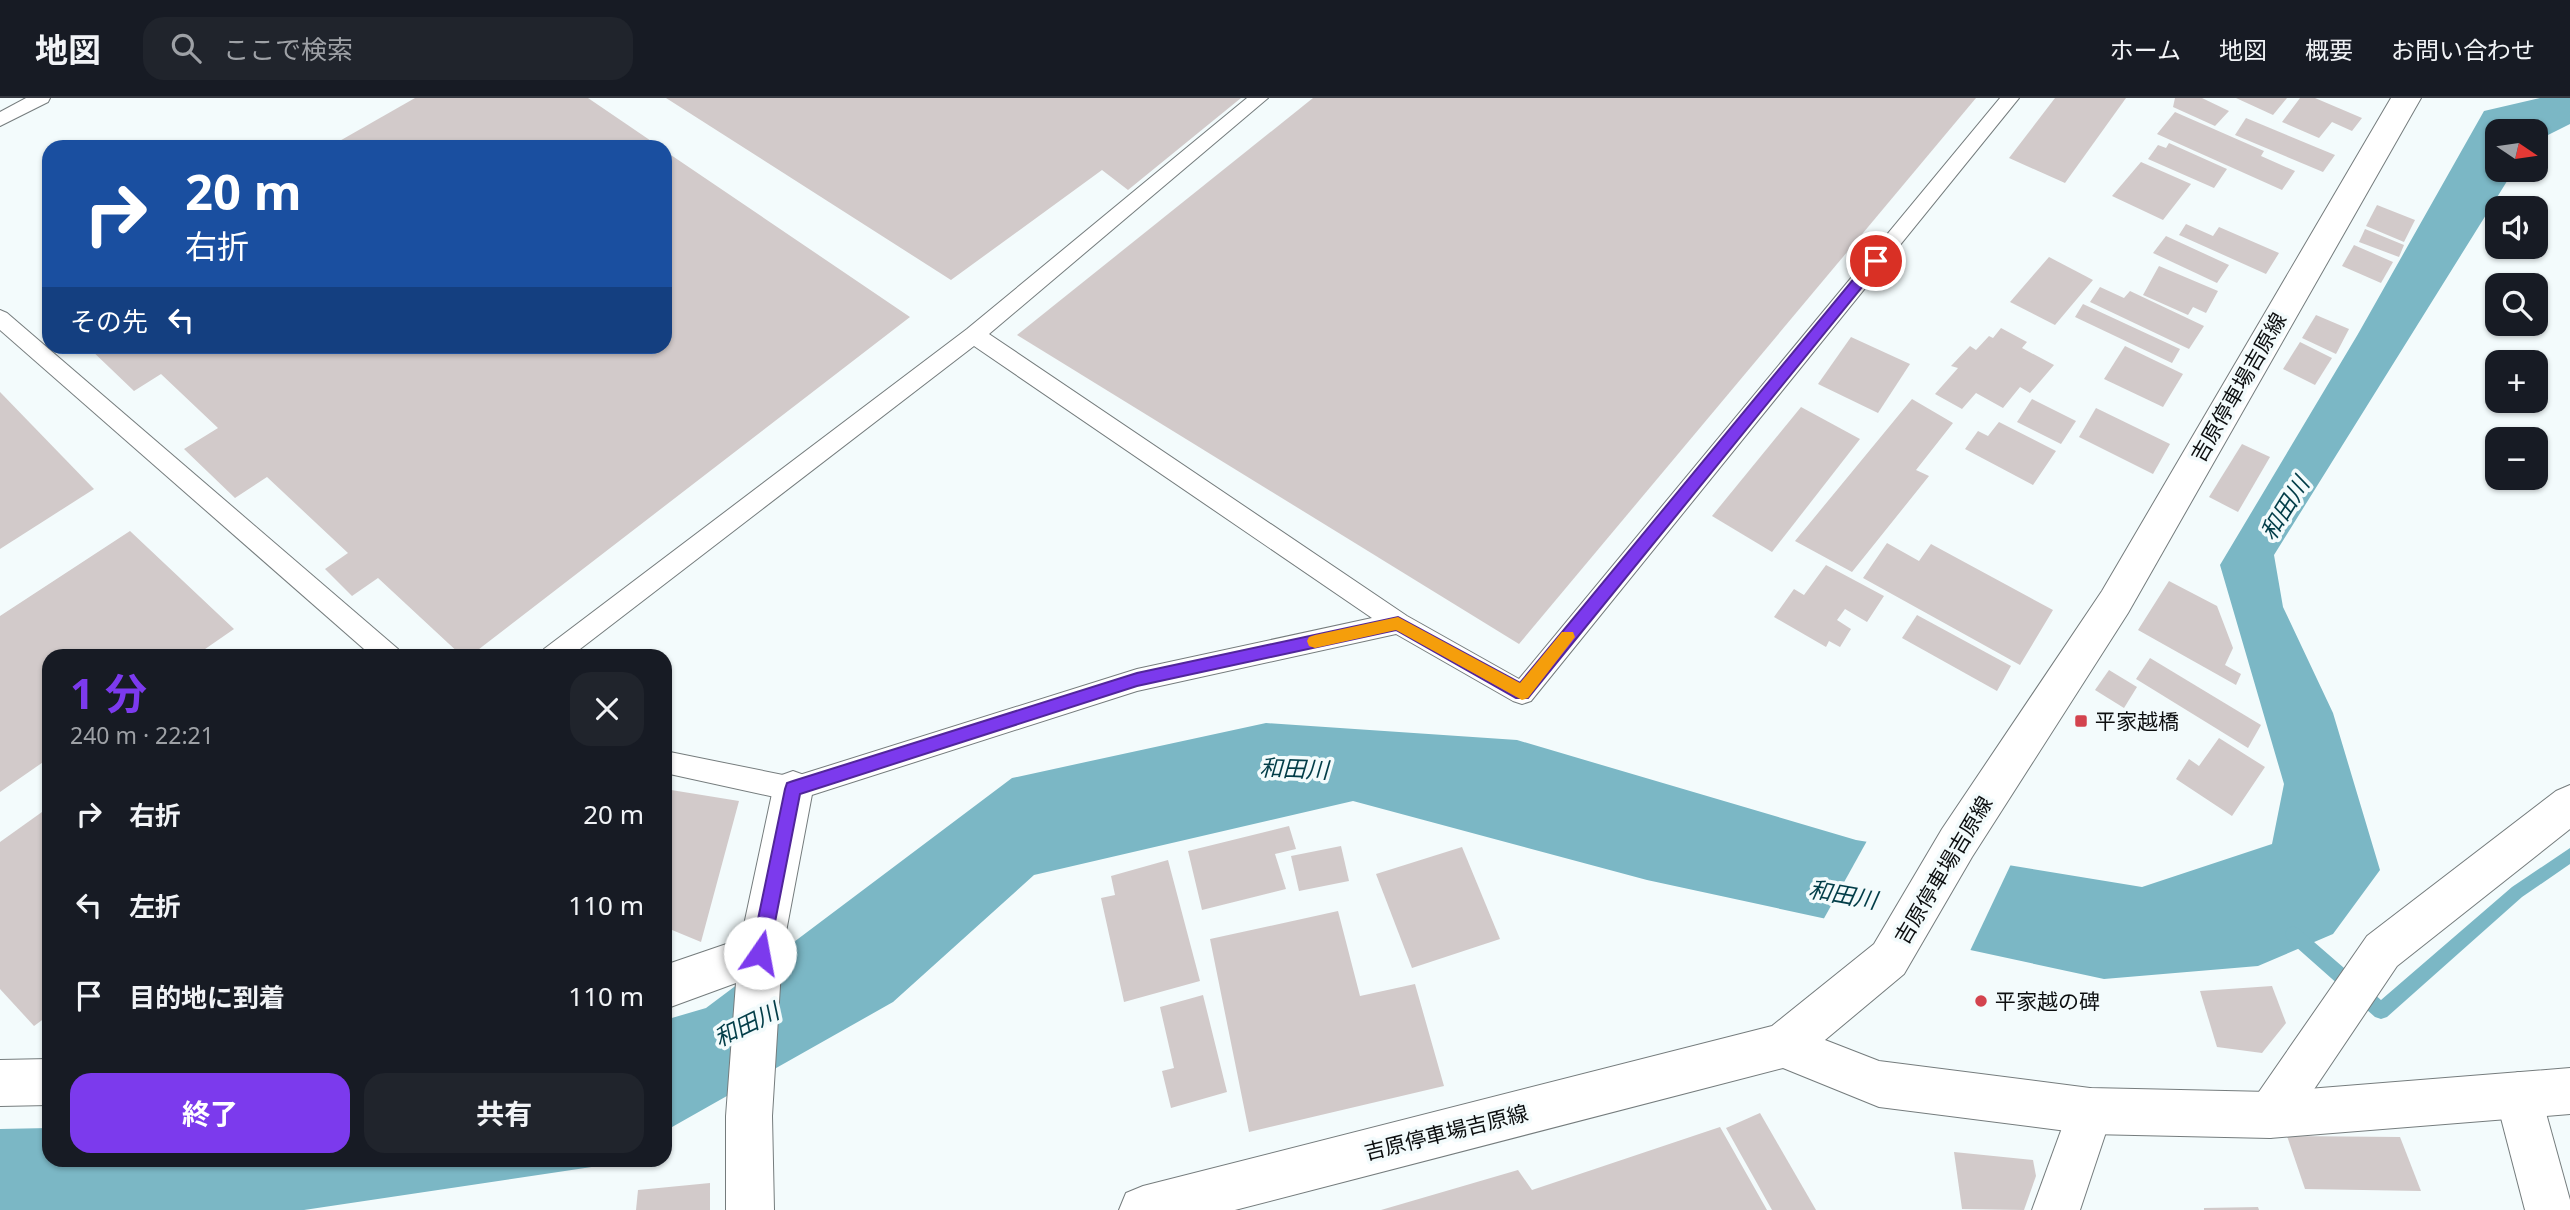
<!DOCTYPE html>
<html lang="ja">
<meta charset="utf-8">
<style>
body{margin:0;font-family:"Noto Sans","Noto Sans JP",sans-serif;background:#20242c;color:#f1f3f6;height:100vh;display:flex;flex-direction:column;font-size:26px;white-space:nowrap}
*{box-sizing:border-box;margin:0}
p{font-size:23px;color:#9ea1a6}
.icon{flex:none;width:38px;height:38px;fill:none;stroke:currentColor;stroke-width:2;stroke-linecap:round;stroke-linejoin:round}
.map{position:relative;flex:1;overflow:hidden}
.panel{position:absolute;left:42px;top:551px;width:630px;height:518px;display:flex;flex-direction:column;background:#171b24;border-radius:21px;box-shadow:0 2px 5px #0004}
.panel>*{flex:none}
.hud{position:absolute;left:42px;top:42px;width:630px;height:214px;border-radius:21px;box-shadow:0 2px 5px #0004;background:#1a4fa0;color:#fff;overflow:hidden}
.needle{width:46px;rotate:103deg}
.tools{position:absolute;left:2485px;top:21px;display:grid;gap:14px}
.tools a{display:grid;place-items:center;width:63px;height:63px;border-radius:14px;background:#171b24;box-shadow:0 2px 5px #0004;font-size:35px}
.pin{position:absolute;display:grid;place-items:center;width:60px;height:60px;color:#fff;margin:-30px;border:4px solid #fff;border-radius:50%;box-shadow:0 2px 7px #0007}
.me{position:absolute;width:77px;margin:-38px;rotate:12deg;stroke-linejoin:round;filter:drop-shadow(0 0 5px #0008)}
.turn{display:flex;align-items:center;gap:24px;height:147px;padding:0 28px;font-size:32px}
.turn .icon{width:91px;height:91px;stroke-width:2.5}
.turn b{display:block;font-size:49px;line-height:60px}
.then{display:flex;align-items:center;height:66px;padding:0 28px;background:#0003;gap:14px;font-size:26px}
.round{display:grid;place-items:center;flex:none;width:74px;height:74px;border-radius:21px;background:#20242c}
.overview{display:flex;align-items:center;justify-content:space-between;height:119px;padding:0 28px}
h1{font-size:42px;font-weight:700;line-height:52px;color:#7c3aed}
.cta{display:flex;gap:14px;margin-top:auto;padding:14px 28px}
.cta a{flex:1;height:80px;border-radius:21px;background:#7c3aed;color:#fff;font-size:28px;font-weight:700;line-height:80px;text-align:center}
.cta a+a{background:#20242c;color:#f1f3f6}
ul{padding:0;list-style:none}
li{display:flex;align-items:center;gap:21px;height:91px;padding:0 28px}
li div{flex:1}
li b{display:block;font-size:26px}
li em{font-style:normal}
header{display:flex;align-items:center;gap:42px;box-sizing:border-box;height:98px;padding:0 35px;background:#171b24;border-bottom:2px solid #363941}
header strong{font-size:33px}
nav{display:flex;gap:38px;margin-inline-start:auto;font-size:24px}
.search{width:490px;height:63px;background:#20242c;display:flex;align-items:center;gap:18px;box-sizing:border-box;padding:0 24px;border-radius:21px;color:#9ea1a6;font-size:26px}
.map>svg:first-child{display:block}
.water{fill:#7bb7c5}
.pier{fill:#f3fbfc}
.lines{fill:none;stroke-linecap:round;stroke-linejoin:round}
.stream{fill:#7bb7c5;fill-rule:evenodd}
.building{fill:#d2caca}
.lane-casing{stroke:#757c7d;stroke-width:2}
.street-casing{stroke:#757c7d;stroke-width:2}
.secondary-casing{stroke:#757c7d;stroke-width:2}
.lane{fill:#fff;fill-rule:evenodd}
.street{fill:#fff;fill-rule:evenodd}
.secondary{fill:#fff;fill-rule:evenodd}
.route{fill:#7c3aed;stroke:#51269a;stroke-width:2}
.slow{fill:#f59e0b}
.poi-dot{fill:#d3434e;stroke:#f3fbfc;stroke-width:2.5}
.labels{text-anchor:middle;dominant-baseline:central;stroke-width:7;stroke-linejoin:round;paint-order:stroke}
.street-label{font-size:21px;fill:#0d0f10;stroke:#f3fbfc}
.poi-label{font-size:21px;fill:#0d0f10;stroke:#f3fbfc;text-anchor:start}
.water-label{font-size:23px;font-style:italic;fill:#023d48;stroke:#f3fbfc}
</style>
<header>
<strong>地図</strong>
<div class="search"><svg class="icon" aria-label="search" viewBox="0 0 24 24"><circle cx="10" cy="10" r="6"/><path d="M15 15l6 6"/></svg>ここで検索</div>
<nav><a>ホーム</a><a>地図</a><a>概要</a><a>お問い合わせ</a></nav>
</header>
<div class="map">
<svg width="2570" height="1112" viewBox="0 0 2570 1112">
<rect width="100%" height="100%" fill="#f3fbfc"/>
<!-- water -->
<g class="water">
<polygon points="2540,0 2570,0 2570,26 2536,43 2536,33 2497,33 2497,72 2514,72 2274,457 2283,509 2333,615 2380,772 2333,836 2258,868 2104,881 1647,782 1353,703 1034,777 893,904 665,1033 665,922 706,910 1012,680 1266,625 1517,642 1856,742 2142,789 2272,746 2284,686 2220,467 2358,236 2484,13"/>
<polygon points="49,1030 49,1062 613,1062 605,1067 304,1112 0,1112 0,1031"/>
</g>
<!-- pier -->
<polygon class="pier" points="1868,741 2012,764 1969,855 1822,824"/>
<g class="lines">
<!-- stream -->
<polygon class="stream" points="2570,750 2570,766 2522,799 2387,919 2381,921 2375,919 2287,841 2285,836 2287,831 2293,828 2299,831 2381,902 2512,789"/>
</g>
<!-- building -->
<g class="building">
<polygon points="415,0 588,0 660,49 329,49"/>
<polygon points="666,0 1241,0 1128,92 1102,72 951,182"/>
<polygon points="1313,0 1976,0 1519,546 1017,237"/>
<polygon points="2055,0 2126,0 2065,85 2009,60"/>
<polygon points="2175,0 2202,0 2229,13 2215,28 2173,9"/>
<polygon points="2236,0 2287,0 2273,17"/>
<polygon points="2300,0 2315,0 2362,20 2352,33 2332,24 2319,40 2282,24"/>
<polygon points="2175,14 2264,53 2261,58 2295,73 2282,92 2157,36"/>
<polygon points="2246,20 2335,57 2323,74 2235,37"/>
<polygon points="2169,45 2227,71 2214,90 2148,61 2158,47 2166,50"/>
<polygon points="665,53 910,219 470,558 462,558 378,480 352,498 325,471 348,455 267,379 235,400 184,351 218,330 161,276 134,293 87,248 665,248"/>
<polygon points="2141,64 2191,86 2163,122 2112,98"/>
<polygon points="2377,107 2415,122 2404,144 2366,128"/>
<polygon points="2186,126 2213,138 2219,129 2279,155 2266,176 2179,137"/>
<polygon points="2365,131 2404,147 2399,159 2359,144"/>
<polygon points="2166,138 2229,167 2217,185 2153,155"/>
<polygon points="2354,147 2393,164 2381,185 2342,168"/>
<polygon points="2049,159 2093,182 2055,227 2010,204"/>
<polygon points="2159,168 2218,193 2206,215 2193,209 2188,217 2143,197"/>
<polygon points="2100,189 2124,200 2130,193 2204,228 2189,251 2090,204"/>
<polygon points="2083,206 2180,251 2172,265 2075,219"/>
<polygon points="2316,217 2349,231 2336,256 2302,240"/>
<polygon points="2001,230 2027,244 2022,250 2054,267 2030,295 2020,289 2003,310 1976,295 1962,311 1935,296 1958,270 1951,268 1970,248 1976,252 1989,238 1993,240"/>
<polygon points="1851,239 1910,266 1878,315 1818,286"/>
<polygon points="2300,244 2332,260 2315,287 2283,271"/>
<polygon points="2125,248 2183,276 2163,309 2104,281"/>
<polygon points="0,294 94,391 0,451"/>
<polygon points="1912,301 1953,325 1916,372 1929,378 1852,474 1795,443"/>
<polygon points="2032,301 2076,323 2061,346 2017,324"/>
<polygon points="1801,309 1860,341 1772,454 1712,418"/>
<polygon points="2096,310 2170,346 2153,376 2079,339"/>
<polygon points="1999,324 2056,353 2033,387 1965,351 1978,333 1988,338"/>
<polygon points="2242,346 2270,359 2238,414 2209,399"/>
<polygon points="130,433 234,531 195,558 49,558 49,660 0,694 0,518"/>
<polygon points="1887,445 1919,463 1931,446 2053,512 2020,567 1863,480"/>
<polygon points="1826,467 1884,498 1867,524 1845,511 1837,522 1851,531 1840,549 1829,543 1826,549 1774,519 1794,491 1804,497"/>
<polygon points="2169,483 2217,508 2233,550 2225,567 2241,576 2236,587 2138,532"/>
<polygon points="1917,517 2011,568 1997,593 1902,540"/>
<polygon points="2150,560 2261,627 2248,650 2136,581"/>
<polygon points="2109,572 2137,589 2124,610 2095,592"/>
<polygon points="2219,640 2265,669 2232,718 2176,681 2189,661 2199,668"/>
<polygon points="665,691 739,703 701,844 672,832 666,857"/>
<polygon points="49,709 49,917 34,928 0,891 0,744"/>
<polygon points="1289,728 1296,751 1275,756 1286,791 1202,812 1188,753"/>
<polygon points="1341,748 1349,783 1299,793 1291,758"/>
<polygon points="1462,749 1500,841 1412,870 1376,776"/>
<polygon points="1168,762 1200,883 1124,904 1101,800 1115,797 1111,778"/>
<polygon points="1338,813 1360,898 1415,886 1444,988 1249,1034 1210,841"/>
<polygon points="2272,888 2286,925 2262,955 2217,949 2200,893"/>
<polygon points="1203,897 1227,994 1171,1010 1162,973 1174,970 1160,909"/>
<polygon points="1760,1015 1816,1112 1772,1112 1726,1030"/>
<polygon points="1720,1029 1767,1112 1381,1112 1518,1072 1532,1092"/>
<polygon points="2287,1038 2400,1039 2421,1093 2305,1091"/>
<polygon points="1954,1054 2033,1062 2036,1078 2024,1112 1962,1111"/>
<polygon points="710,1085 710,1112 636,1112 638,1092"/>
<polygon points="2258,1109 2259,1112 2204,1112 2204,1110"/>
</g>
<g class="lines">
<defs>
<g id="lane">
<polygon points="26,0 50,0 48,4 0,28 0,14"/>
<polygon points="1247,0 1268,0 989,236 1407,518 1519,581 2000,0 2019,0 1531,603 1522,606 1513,603 1396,536 1137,593 793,703 665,675 665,653 793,679 1137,571 1372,520 974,248 571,558 541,558 544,551 967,231"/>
<polygon points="0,212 7,215 398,551 401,558 372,558 0,232"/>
</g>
<g id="street">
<polygon points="793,673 807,678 813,691 782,855 772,1018 774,1112 726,1112 726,1018 736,885 665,911 665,867 741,841 773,691 779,678"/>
<polygon points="2570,687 2570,731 2397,868 2286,1033 2270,1040 2254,1033 2247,1017 2254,1001 2367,838 2556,693"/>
<polygon points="49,961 49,1007 0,1008 0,962"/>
<polygon points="2518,974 2534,981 2541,997 2570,1102 2570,1112 2525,1112 2495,997 2502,981"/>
<polygon points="2090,990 2106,997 2113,1013 2080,1112 2032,1112 2074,997"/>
</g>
<polygon id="secondary" points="2391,0 2421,0 2128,515 1972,759 1904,876 1825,942 1879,963 2090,990 2270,994 2570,970 2570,1016 2270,1040 2090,1036 1879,1009 1783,970 1235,1112 1119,1112 1126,1095 1143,1088 1772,928 1874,846 1942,731 2102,493"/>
</defs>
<!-- lane casing -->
<use href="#lane" class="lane-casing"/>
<!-- street casing -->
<use href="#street" class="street-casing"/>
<!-- secondary casing -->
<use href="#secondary" class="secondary-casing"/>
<!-- lane -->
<use href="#lane" class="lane"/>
<!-- street -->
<use href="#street" class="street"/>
<!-- secondary -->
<use href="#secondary" class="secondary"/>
</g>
<!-- route -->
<polygon class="route" points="1876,159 1882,163 1880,167 1528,600 1516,600 1396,532 1137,588 800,696 769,855 766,861 760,863 753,861 751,855 785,691 787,685 793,683 1137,575 1398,519 1520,585 1871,160"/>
<!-- slow -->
<polygon class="slow" points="1398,519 1520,585 1562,534 1573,534 1575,539 1528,600 1522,602 1396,532 1315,550 1309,548 1307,543 1309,539 1315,537"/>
<!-- markers -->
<g class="poi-dot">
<rect x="2074" y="616" width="14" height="14" rx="3.5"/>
<circle cx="1981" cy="903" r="7"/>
</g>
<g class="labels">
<!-- street labels -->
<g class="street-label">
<text transform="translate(2238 289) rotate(-60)">吉原停車場吉原線</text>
<text transform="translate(1943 772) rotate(-59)">吉原停車場吉原線</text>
<text transform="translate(1446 1034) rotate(-14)">吉原停車場吉原線</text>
</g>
<!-- poi labels -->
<g class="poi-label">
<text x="2095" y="623">平家越橋</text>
<text x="1995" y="903">平家越の碑</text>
</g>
<!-- water labels -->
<g class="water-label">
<text transform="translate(2284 410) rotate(-58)">和田川</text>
<text transform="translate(1294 670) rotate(2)">和田川</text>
<text transform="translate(1843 796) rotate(10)">和田川</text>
<text transform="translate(746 926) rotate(-26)">和田川</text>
</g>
</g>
</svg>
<div class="tools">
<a><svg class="needle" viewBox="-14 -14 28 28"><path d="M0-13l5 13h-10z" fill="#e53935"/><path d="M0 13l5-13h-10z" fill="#9ea1a6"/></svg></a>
<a><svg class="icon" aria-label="sound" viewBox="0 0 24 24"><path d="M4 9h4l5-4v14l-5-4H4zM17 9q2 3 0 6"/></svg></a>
<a><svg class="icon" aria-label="search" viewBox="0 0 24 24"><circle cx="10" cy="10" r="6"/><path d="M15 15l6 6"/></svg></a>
<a>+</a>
<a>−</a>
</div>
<div class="pin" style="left:1876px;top:163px;background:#d93025"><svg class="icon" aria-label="arrive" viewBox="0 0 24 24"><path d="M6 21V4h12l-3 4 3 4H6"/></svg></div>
<svg class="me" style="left:760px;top:855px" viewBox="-20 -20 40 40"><circle r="19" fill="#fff"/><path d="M0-13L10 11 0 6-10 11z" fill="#7c3aed"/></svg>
<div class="hud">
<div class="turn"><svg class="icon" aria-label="right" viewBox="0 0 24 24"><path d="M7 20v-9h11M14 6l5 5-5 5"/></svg><div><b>20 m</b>右折</div></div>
<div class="then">その先<svg class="icon" aria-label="left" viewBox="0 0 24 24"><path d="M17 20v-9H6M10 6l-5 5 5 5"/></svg></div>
</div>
<section class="panel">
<div class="overview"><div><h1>1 分</h1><p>240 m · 22:21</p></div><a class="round"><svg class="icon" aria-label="close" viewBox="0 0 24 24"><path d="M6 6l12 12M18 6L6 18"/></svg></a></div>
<ul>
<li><svg class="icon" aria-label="right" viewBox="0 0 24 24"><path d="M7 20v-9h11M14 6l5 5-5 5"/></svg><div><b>右折</b></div><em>20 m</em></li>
<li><svg class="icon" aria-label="left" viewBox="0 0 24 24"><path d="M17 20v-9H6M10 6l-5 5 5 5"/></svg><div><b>左折</b></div><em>110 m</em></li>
<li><svg class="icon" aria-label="arrive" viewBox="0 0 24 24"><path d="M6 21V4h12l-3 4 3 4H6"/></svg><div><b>目的地に到着</b></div><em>110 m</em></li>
</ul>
<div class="cta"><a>終了</a><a>共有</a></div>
</section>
</div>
